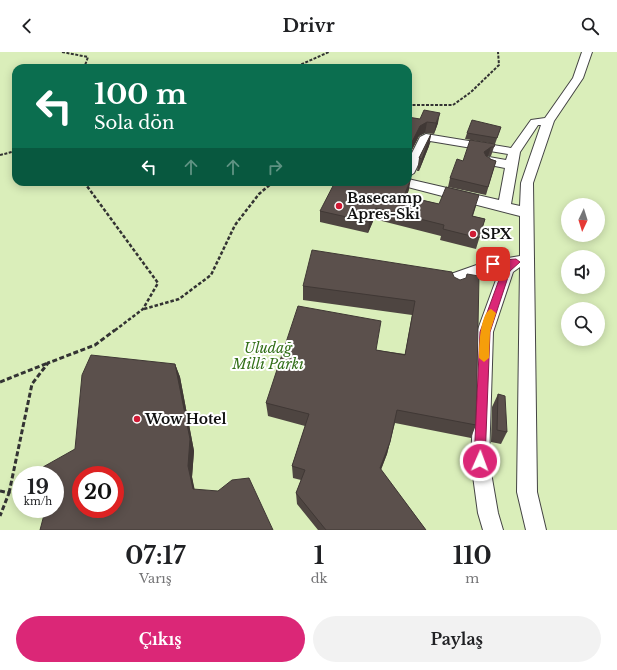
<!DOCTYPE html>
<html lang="tr">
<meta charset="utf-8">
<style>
body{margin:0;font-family:"Libre Baskerville",serif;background:#f2f2f2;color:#202124;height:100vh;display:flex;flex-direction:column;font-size:15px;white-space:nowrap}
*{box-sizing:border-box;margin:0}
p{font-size:13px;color:#757577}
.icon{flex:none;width:22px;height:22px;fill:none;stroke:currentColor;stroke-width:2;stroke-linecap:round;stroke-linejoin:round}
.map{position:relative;height:478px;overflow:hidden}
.sheet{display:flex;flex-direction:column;background:#fff;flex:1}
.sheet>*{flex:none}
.banner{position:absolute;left:12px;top:12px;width:400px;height:122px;border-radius:12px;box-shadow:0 2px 10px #0003;background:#0b6e4f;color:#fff;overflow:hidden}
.needle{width:26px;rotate:184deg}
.tools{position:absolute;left:561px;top:146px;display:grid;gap:8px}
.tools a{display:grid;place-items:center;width:44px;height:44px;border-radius:50%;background:#fff;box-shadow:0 2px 10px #0003;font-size:20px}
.speed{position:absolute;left:12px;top:414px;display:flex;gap:8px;font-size:20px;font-weight:700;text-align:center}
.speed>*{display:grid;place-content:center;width:52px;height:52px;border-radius:50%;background:#fff;box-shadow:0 2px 10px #0003;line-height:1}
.speed small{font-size:10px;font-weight:400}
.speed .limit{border:6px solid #d22;background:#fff;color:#111}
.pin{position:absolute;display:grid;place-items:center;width:34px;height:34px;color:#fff;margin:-17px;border-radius:8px;box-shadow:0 2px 6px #0006}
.me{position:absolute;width:44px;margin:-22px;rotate:2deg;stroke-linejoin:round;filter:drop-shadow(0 0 3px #0008)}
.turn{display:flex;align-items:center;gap:14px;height:84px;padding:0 16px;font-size:18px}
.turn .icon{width:52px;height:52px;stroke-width:2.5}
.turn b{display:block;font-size:28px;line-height:34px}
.lanes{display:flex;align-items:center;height:38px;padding:0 16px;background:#0003;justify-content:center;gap:20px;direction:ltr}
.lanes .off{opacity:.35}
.eta{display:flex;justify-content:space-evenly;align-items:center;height:68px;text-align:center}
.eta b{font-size:24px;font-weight:800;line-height:28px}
.cta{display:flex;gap:8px;margin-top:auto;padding:8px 16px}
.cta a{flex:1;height:46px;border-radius:24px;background:#db2777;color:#fff;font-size:16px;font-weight:800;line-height:46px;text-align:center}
.cta a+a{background:#f2f2f2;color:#202124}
header{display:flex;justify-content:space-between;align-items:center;height:52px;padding:0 16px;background:#fff;font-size:18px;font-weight:800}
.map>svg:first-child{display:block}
.green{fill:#daeeba;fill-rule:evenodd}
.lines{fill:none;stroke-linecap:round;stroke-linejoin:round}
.minor-casing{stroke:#444;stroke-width:2}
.path-far2{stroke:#333;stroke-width:2;stroke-dasharray:3 1.5;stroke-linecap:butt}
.path-far1{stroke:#333;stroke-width:2.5;stroke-dasharray:3.5 2;stroke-linecap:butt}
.path{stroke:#333;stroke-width:3;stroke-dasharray:5 2.5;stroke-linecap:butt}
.minor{fill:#fff;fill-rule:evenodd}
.wall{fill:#4e4541}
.shaded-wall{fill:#403835}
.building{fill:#5b504c;stroke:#403835;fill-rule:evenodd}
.route{fill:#db2777;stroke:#8e194d}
.slow{fill:#f59e0b}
.poi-dot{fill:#cf1b35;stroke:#fff;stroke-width:1.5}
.labels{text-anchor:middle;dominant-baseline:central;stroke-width:4;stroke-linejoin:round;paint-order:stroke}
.poi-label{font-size:14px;font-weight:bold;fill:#111;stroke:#fff;text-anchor:start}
.park-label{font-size:14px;font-style:italic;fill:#34701a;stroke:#fff}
</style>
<header><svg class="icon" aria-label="back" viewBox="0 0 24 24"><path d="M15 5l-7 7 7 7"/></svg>Drivr<svg class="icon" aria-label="search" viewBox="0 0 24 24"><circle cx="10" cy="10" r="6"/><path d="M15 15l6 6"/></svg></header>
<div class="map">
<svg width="617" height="478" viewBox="0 0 617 478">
<rect width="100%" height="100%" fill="#fffcf5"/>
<!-- green -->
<path class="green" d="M0 0H617V478H0ZM16 16H408V130H16ZM568 153H598V183H568ZM568 205H598V235H568ZM568 257H598V287H568ZM21 423H55V457H21ZM81 423H115V457H81Z"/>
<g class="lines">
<defs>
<path id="minor" d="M582 0H592L583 26 554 69 533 131 537 440 546 478H526L517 440 520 215 513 220 493 280 489 409 498 461 503 478H483L478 461 471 409 477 280 500 217 481 221 463 229 461 239 456 241 451 239C448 233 448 228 451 222L485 210 520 204V164L400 133 398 130H408V127L499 148 505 116 485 112 483 109 489 105 506 108 508 102 430 89 414 121 408 125V109L420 85 426 82 511 96 531 68 545 66 573 26ZM538 73H541L521 131 520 154 511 152 520 100Z"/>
</defs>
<!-- minor casing -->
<use href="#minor" class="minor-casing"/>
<!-- path-far2 -->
<g class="path-far2">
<polyline points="62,0 88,5 84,16"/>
<polyline points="293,16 329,0"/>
<polyline points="408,53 453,53 471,40 499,13 498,0"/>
<polyline points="0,103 16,99"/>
</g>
<!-- path-far1 -->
<g class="path-far1">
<polyline points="84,130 158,231 143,257 114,279"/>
<polyline points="144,257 179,247 211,223 235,173 259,142 273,130"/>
</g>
<!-- path -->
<g class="path">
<polyline points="0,330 48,311"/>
<polyline points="0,439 9,441 0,464"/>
<polyline points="9,441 32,332 48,311 95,293 115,278"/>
</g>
<!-- minor -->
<use href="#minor" class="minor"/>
</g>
<!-- wall -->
<g class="wall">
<polygon points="408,65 438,71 434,82 425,81 419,84 408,105 408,119"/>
<polygon points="501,75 495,92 465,87 467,81"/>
<polygon points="431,82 429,94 419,119 417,119 419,106"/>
<polygon points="495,92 491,104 488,104 487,105 490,107 496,109 486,143 448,135 450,126 463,109"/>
<polygon points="409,137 407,144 439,152 476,154 473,164 485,167 476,197 440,188 441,184 374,167 368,181 320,170 320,159"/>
<polygon points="452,220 476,373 471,386 395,371 387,402 381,418 426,478 318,478 297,452 296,441 301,428 293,426 292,414 305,374 268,364 266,351 376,298 405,302 412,263 303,248 303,234"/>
<polygon points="175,312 180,325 194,399 192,425 194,437 273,478 44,464 37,457 55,457 75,397"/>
<polygon points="498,342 507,380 501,392 491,390 492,355"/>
</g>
<!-- shaded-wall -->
<g class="shaded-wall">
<polygon points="440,61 438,71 434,82 436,71"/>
<polygon points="427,70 425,81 419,84 408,106 408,98 420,74"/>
<polygon points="431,82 429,94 419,119 422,107"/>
<polygon points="491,95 488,104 482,109 484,100"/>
<polygon points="411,126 409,137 403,155 404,144"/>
<polygon points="376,156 374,167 368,181 369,170"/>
<polygon points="175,312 180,325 194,399 192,425 197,448 193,437 188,414"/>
<polygon points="390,390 387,402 377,427 380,416"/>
</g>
<!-- building -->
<g class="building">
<polygon points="424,58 440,61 436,71 427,70 420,74 408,98 408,118 408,65 420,67"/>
<polygon points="472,68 501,75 497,86 467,81"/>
<polygon points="431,82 422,107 419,106"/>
<polygon points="470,88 495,92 494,95 491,95 484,100 486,104 490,106 490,107 496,109 488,135 450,126 457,107 463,109"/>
<polygon points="408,125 411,126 404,144 439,152 446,135 479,143 472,164 485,167 479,186 443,177 444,173 376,156 369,170 320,159 335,130 408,130"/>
<polygon points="312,198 452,220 454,225 460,228 466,226 467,222 479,224 476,373 397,358 390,390 380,416 426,478 326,478 296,441 305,418 292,414 309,362 266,351 298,254 381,269 376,298 405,303 415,249 303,234"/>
<path d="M91 303 175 312 190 387 188 414 193 437 218 439 232 428 249 426 273 478H40L45 459 41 457H55V423H41L43 415 75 397 82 323ZM81 423H115V457H81Z"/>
<polygon points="498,342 505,344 507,380 497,378"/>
</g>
<!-- route -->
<polygon class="route" points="516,207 520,210 510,219 490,280 485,409 484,412 480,414 476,412 474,409 480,280 504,214 493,216 489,212 493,209"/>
<!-- slow -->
<path class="slow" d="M491 257 496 261 490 280 489 306 484 310 479 306C479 295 480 261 491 257Z"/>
<!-- markers -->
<g class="poi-dot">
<circle cx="339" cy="154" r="4"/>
<circle cx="473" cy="182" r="4"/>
<circle cx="137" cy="367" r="4"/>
</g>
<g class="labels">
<!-- poi labels -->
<g class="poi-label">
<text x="347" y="146">Basecamp<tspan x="347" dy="16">Apres-Ski</tspan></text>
<text x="481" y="182">SPX</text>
<text x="145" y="367">Wow Hotel</text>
</g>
<!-- park labels -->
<g class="park-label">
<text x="268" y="296">Uludağ<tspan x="268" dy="16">Millî Parkı</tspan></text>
</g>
</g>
</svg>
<div class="tools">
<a><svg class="needle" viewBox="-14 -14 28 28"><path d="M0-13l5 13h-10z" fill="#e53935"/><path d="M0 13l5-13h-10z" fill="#757577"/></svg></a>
<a><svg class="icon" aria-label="sound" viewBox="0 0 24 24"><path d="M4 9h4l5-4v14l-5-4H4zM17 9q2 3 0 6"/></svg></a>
<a><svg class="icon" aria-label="search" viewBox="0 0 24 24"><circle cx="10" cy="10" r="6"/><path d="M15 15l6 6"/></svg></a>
</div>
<div class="speed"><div>19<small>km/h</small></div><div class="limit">20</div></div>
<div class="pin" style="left:493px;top:212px;background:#d93025"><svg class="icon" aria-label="arrive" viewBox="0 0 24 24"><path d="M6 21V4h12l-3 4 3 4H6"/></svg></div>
<svg class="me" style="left:480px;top:409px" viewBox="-20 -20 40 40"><circle r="17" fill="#db2777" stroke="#fff" stroke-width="3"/><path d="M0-11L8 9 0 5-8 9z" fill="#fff"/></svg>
<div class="banner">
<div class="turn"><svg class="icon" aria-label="left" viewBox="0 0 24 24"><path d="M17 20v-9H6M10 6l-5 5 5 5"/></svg><div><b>100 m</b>Sola dön</div></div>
<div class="lanes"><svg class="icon" aria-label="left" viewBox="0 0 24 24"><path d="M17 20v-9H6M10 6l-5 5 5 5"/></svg><svg class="icon off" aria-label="ahead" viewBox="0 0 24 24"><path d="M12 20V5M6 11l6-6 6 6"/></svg><svg class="icon off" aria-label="ahead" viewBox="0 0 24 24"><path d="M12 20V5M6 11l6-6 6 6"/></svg><svg class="icon off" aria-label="right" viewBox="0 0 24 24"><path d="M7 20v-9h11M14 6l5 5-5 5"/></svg></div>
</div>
</div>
<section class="sheet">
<div class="eta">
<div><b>07:17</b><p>Varış</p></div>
<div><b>1</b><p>dk</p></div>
<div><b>110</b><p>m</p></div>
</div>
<div class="cta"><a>Çıkış</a><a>Paylaş</a></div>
</section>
